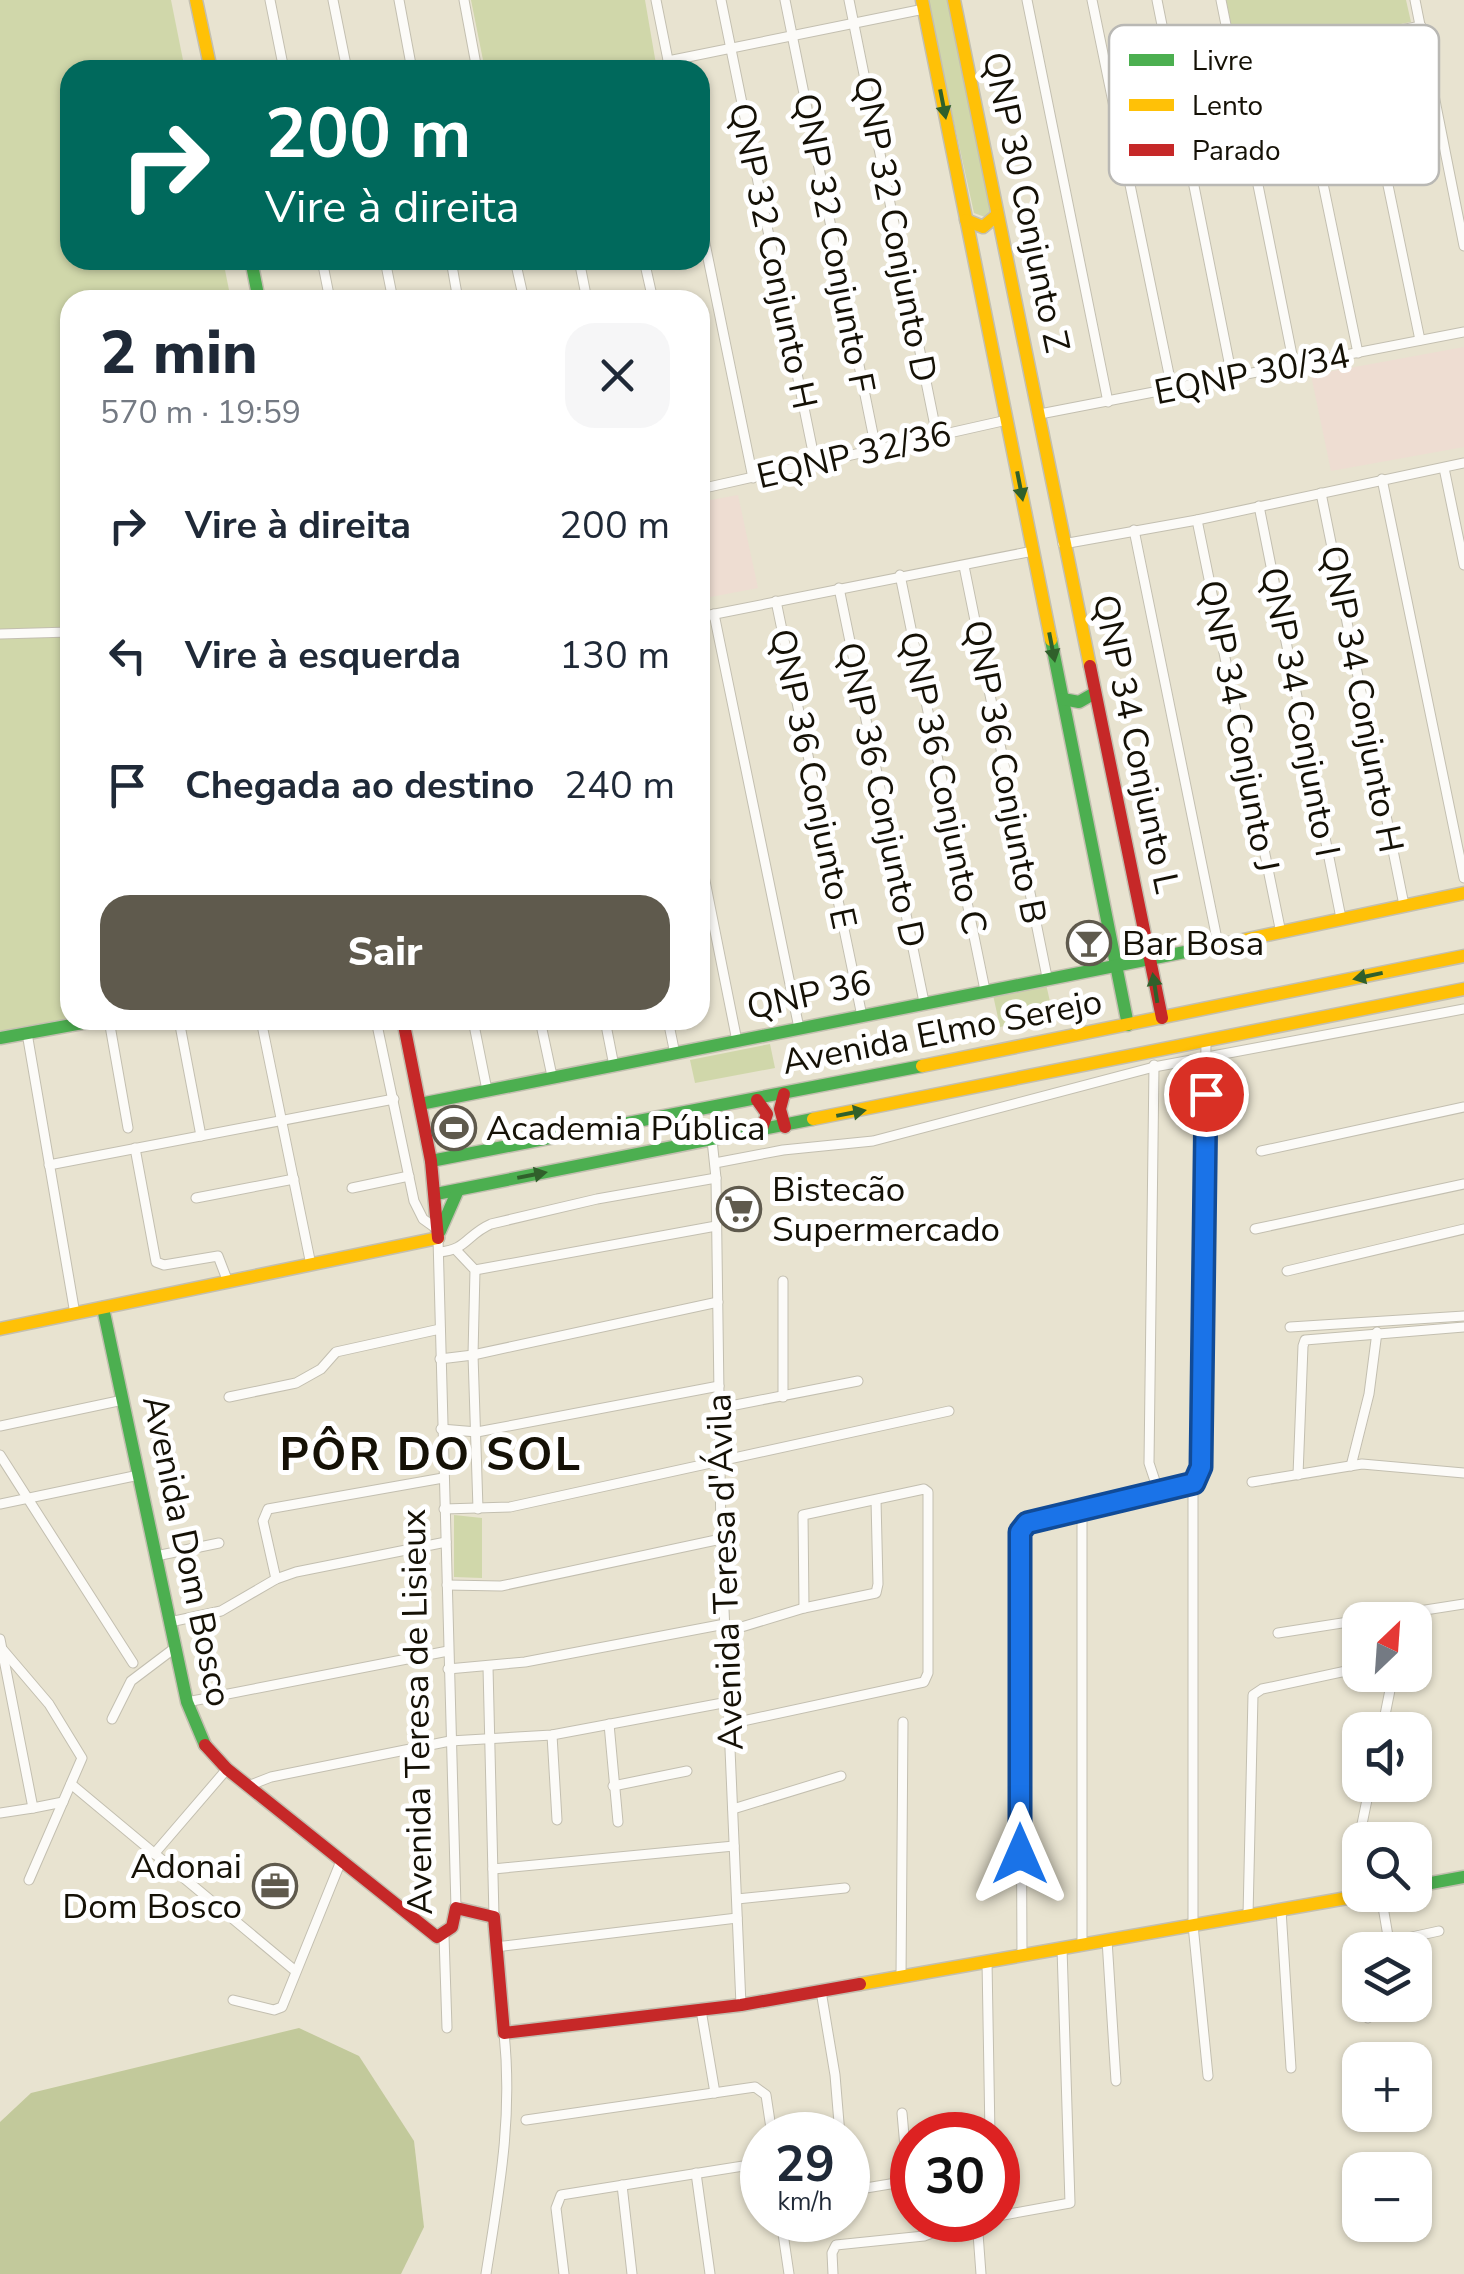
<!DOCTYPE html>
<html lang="pt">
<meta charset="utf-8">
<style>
body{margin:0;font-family:"Nunito Sans",sans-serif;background:#f6f6f7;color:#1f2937;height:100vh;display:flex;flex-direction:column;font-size:38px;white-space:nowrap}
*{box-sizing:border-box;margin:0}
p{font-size:32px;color:#747a83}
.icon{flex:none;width:55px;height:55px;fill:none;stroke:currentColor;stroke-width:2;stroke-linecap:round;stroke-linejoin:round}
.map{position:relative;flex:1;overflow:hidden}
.panel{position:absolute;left:60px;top:290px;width:650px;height:740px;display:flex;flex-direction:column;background:#fff;border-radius:30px;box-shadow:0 2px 8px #0004}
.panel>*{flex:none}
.hud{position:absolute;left:60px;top:60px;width:650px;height:210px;border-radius:30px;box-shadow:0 2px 8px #0004;background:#00695c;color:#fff;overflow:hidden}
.needle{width:65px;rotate:25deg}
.fabs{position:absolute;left:1342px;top:1602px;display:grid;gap:20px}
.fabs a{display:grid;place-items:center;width:90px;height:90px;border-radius:20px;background:#fff;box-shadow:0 2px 8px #0004;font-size:50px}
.speed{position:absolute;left:740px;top:2112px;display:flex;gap:20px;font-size:50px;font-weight:700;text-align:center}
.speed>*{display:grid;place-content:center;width:130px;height:130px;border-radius:50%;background:#fff;box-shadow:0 2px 8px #0004;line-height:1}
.speed small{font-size:25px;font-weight:400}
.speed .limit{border:15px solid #d22;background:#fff;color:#111}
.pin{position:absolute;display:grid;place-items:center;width:85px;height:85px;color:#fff;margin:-42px;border:5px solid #fff;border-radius:50%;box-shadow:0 2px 10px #0007}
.me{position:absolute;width:110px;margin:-55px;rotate:0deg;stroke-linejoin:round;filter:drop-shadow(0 0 8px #0008)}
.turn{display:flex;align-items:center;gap:35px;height:210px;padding:0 40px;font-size:45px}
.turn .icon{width:130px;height:130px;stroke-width:2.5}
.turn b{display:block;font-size:70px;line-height:85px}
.round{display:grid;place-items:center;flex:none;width:105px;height:105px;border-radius:30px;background:#f6f6f7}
.headline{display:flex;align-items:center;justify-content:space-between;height:170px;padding:0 40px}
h1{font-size:60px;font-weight:800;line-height:75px}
.cta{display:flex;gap:20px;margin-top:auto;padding:20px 40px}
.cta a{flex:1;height:115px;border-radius:30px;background:#5f5a4d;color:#fff;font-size:40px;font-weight:800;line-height:115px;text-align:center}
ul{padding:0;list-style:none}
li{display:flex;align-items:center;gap:30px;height:130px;padding:0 40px}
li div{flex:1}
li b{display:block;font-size:38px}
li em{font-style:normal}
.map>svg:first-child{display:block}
.education{fill:#eeddd2}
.green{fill:#d0d7aa}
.forest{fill:#c2c99b}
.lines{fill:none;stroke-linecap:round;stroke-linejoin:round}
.street-casing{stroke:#c3bfb0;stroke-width:11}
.fast-casing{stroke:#c3bfb0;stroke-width:15}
.slow-casing{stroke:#c3bfb0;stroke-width:15}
.jam-casing{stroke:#c3bfb0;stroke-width:15}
.street{stroke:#fcfbf8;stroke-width:9}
.fast{stroke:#4caf50;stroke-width:12}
.slow{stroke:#ffc107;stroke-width:12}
.jam{stroke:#c62828;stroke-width:12}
.oneway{fill:#30602b}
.route-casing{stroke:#114b97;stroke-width:25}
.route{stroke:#1a73e8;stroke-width:18}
.labels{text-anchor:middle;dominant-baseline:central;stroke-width:10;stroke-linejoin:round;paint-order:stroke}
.street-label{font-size:35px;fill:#151106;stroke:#fff}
.poi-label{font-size:35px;fill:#151106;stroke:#fff;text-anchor:start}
.district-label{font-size:45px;font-weight:bold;letter-spacing:2.5px;fill:#151106;stroke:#fff}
.key{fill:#fff;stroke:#b9b8b4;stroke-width:2.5}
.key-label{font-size:28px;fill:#151106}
</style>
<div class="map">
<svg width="1464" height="2274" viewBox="0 0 1464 2274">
<rect width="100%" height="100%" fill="#e8e3d0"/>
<!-- education -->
<g class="education">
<polygon points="1464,347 1464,447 1331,471 1311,375"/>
<polygon points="738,495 758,588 700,599 700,502"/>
</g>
<!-- green -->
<g class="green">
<polygon points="0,0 171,0 185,70 70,70 70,260 223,260 231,300 70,300 70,1020 120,1020 0,1045"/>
<polygon points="471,0 645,0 657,70 485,70"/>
<polygon points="927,0 950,0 991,210 985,217 974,213"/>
<polygon points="1226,0 1406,0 1411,22 1237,56"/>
<polygon points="1046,984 1053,1015 1000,1027 993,995"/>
<polygon points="770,1044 775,1068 695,1083 690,1060"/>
<polygon points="454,1515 482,1518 482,1578 454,1577"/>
</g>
<!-- forest -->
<polygon class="forest" points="299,2028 359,2056 414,2141 424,2227 401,2274 0,2274 0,2122 31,2093"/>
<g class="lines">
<defs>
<g id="street">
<polyline points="270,0 284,70"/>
<polyline points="333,0 347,70"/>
<polyline points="399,0 412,70"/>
<polyline points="464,0 477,70"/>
<polyline points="656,0 670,70"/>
<polyline points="721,0 815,462"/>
<polyline points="785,0 876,449"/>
<polyline points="849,0 937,436"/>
<polyline points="1027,0 1108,402"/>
<polyline points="1092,0 1172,389"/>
<polyline points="1157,0 1232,377"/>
<polyline points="1221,0 1294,365"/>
<polyline points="1415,0 1464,246"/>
<polyline points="1358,40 1420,340"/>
<polyline points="1296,53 1358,353"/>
<polyline points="668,61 924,9"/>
<polyline points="1234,64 1421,26"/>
<polyline points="700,219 753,478"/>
<polyline points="322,260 330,300"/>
<polyline points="385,260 393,300"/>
<polyline points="451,260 458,300"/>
<polyline points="515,260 524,300"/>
<polyline points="579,260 587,300"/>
<polyline points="644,260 653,300"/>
<polyline points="1040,414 1464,332"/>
<polyline points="1444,468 1464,565"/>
<polyline points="1382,479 1464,878"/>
<polyline points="700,489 1007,420"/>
<polyline points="1321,493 1404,905"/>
<polyline points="1259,506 1341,918"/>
<polyline points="1197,520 1281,933"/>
<polyline points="1134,530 1218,944"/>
<polyline points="1063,544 1197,520 1464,463"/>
<polyline points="964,566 1047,977"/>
<polyline points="900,575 985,990"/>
<polyline points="839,588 924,1002"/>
<polyline points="776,601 862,1016"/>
<polyline points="714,614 799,1028"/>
<polyline points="700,617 1033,551"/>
<polyline points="0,634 70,632"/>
<polyline points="700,856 737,1041"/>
<polyline points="109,1020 128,1128"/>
<polyline points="179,1020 201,1136"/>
<polyline points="261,1020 311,1265"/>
<polyline points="376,1020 414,1201 423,1219 437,1229"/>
<polyline points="473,1020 487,1090"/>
<polyline points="540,1020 552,1076"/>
<polyline points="605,1020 614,1066"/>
<polyline points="668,1020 675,1054"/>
<polyline points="27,1033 75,1314"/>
<polyline points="1206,1042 1201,1467 1193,1483 1193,1925 1208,2076"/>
<polyline points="1154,1065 1149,1463 1158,1490"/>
<polyline points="712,1140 716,1178 721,1539 741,2005"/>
<polyline points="135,1148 156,1262 164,1265 218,1256 228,1282"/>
<polyline points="1261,1151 1464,1107"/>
<polyline points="715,1163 783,1150 873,1141 1154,1067 1464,1009"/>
<polyline points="49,1165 394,1099"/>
<polyline points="352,1188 409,1176"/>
<polyline points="196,1198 294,1179"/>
<polyline points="1255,1229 1464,1184"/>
<polyline points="438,1238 456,1908"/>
<polyline points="456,1250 475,1270 473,1355 478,1509"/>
<path d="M439 1252C467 1250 466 1235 491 1224L597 1199 716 1178"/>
<polyline points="475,1270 716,1226"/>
<polyline points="1287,1271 1464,1229"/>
<polyline points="1290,1327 1464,1316"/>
<polyline points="440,1359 473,1355 718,1302"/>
<polyline points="229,1397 296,1383 321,1369 336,1352 440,1329"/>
<polyline points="783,1397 783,1281"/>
<polyline points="720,1408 858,1381"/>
<polyline points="0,1426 123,1400"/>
<polyline points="441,1429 477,1432 719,1386"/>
<polyline points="0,1455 133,1663"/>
<polyline points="1351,1466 1369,1394 1377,1332"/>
<polyline points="1298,1475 1303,1346 1305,1340 1464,1327"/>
<polyline points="1252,1482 1362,1464 1464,1473"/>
<polyline points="0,1504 139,1475"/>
<polyline points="444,1509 510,1507 949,1411"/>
<polyline points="156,1556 219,1543"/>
<polyline points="276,1579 263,1521 268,1509 443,1478"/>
<polyline points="447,1585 501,1586 721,1539"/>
<polyline points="170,1622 221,1611 276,1579 296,1572 446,1542"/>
<polyline points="725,1632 804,1608 876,1593 878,1584 876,1500"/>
<polyline points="1278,1633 1464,1604"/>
<polyline points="0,1639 33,1808 63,1802"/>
<polyline points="3,1650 49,1704 82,1758 29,1880"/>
<polyline points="488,1667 494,1917"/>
<polyline points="448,1669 525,1662 725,1624"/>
<polyline points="187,1702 448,1651"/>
<polyline points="112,1719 131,1681 176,1647"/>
<polyline points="609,1724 618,1822"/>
<polyline points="729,1724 924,1682 928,1673 928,1492 924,1489 803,1515 804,1608"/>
<polyline points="1382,1730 1393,1675"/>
<polyline points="552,1735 557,1820"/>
<polyline points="71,1784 293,1969"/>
<polyline points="248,1786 271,1777 450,1741 552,1735 728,1702"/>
<polyline points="613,1786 687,1771"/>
<polyline points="733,1809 841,1776"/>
<polyline points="0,1813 33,1808"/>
<polyline points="154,1854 227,1769"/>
<polyline points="493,1869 734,1846"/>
<polyline points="1351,1897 1353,1868 1370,1785"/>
<polyline points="737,1899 845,1888"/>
<polyline points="1281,1910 1291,2068"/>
<polyline points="1248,1916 1253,1695 1262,1689 1360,1668"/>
<polyline points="444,1936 447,2028"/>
<polyline points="1107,1940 1116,2081"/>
<polyline points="1389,1942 1439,1931"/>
<polyline points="1082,1945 1082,1512"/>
<polyline points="496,1947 737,1918"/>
<polyline points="1380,1950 1389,1942 1381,1895"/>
<polyline points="1022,1955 1020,1532 1027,1523 1193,1483"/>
<polyline points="987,1961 990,2135"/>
<polyline points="901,1977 903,1722"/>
<polyline points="821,1991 835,2075 840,2135"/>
<polyline points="233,2000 274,2010 282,2007 341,1861"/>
<polyline points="1367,2005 1368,2018"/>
<polyline points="701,2010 715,2093"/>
<polyline points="526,2120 755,2087 766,2095 772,2135"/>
<polyline points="696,2173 710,2274"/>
<polyline points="622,2185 632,2274"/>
<polyline points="848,2191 908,2181 902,2113"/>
<polyline points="998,2216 1070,2203 1062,1948"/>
<polyline points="781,2220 789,2274"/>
<polyline points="977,2220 981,2274"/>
<path d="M486 2274C499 2191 513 2118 504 2033"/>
<polyline points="564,2274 556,2208 561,2195 762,2163"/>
<polyline points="833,2274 832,2253 836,2245 924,2236 967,2220"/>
</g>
<g id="fast">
<polyline points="251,260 259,300"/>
<polyline points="1051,640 1128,1025"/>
<polyline points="1063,699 1079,702 1093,694"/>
<polyline points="0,1038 99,1020"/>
<polyline points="420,1104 1215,946"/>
<polyline points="431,1161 922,1066"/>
<polyline points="436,1194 813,1119"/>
<polyline points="440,1231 458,1190"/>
<polyline points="103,1308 187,1702 205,1745"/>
<polyline points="1415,1886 1464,1877"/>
</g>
<g id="slow">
<polyline points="196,0 211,70"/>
<polyline points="922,0 1051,640"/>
<polyline points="954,0 1090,666"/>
<polyline points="966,220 983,227 997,215"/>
<polyline points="1215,946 1464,893"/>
<polyline points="922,1066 1464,956"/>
<polyline points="813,1119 1464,989"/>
<polyline points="0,1329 438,1238"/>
<polyline points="860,1984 1364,1895"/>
</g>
<g id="jam">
<polyline points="1090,666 1162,1018"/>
<polyline points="403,1020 431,1161 438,1238"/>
<polyline points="784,1094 780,1109 785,1127"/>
<polyline points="757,1100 767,1114 761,1131"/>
<polyline points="205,1745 227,1769 437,1937 452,1927 456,1908 494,1917 504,2033 741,2005 860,1984"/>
</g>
</defs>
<!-- street casing -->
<use href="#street" class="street-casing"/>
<!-- fast casing -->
<use href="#fast" class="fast-casing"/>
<!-- slow casing -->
<use href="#slow" class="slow-casing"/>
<!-- jam casing -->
<use href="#jam" class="jam-casing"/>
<!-- street -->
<use href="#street" class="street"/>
<!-- fast -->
<use href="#fast" class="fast"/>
<!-- slow -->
<use href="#slow" class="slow"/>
<!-- jam -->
<use href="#jam" class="jam"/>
</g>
<!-- one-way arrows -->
<defs><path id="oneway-solid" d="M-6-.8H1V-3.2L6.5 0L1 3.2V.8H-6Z" transform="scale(2.5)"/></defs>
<g class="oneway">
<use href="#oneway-solid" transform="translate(943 104) rotate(79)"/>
<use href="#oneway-solid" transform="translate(1020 486) rotate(79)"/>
<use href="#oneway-solid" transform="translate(1052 647) rotate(79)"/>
<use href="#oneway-solid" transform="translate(1368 976) rotate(168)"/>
<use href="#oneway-solid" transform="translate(1155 988) rotate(-99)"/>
<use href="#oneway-solid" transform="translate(851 1113) rotate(-11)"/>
<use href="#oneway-solid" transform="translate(532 1175) rotate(-11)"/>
</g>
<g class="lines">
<defs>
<polyline id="route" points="1020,1854 1020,1532 1027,1523 1194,1483 1201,1467 1206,1094"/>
</defs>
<!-- route casing -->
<use href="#route" class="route-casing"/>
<!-- route -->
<use href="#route" class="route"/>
</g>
<!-- icons -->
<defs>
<symbol id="bar-ring" viewBox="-11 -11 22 22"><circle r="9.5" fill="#fff" stroke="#5f5a4d" stroke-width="1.5"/><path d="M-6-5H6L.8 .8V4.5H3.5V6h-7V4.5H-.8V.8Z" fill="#5f5a4d"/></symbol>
<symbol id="stadium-ring" viewBox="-11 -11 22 22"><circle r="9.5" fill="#fff" stroke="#5f5a4d" stroke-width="1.5"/><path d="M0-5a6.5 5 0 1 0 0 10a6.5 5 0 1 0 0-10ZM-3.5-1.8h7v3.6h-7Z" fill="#5f5a4d"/></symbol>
<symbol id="supermarket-ring" viewBox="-11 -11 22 22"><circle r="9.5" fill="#fff" stroke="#5f5a4d" stroke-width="1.5"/><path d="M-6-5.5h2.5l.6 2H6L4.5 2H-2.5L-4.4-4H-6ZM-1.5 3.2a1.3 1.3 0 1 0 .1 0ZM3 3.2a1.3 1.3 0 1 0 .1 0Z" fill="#5f5a4d"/></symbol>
<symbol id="office-ring" viewBox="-11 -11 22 22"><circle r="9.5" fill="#fff" stroke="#5f5a4d" stroke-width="1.5"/><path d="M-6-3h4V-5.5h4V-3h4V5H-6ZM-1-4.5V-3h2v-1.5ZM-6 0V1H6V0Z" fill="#5f5a4d"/></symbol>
</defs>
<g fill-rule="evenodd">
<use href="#bar-ring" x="1064" y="918" width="50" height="50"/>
<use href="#stadium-ring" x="429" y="1103" width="50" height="50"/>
<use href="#supermarket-ring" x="714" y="1184" width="50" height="50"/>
<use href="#office-ring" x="250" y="1861" width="50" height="50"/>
</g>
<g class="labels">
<!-- street labels -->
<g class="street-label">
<text transform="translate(1026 202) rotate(78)">QNP 30 Conjunto Z</text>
<text transform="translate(895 229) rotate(79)">QNP 32 Conjunto D</text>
<text transform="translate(834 243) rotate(79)">QNP 32 Conjunto F</text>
<text transform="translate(773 256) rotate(78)">QNP 32 Conjunto H</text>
<text transform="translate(1252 374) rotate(-11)">EQNP 30/34</text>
<text transform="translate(854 455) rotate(-13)">EQNP 32/36</text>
<text transform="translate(1362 699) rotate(79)">QNP 34 Conjunto H</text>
<text transform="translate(1300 712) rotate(79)">QNP 34 Conjunto I</text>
<text transform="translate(1239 726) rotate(79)">QNP 34 Conjunto J</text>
<text transform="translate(1136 744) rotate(78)">QNP 34 Conjunto L</text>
<text transform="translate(1005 772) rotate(79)">QNP 36 Conjunto B</text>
<text transform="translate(813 779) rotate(78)">QNP 36 Conjunto E</text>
<text transform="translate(943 783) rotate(78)">QNP 36 Conjunto C</text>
<text transform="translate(881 795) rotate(78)">QNP 36 Conjunto D</text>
<text transform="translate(809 995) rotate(-12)">QNP 36</text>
<text transform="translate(942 1032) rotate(-11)">Avenida Elmo Serejo</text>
<text transform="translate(187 1551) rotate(78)">Avenida Dom Bosco</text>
<text transform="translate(725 1572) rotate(-92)">Avenida Teresa d'Ávila</text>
<text transform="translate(417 1712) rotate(-91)">Avenida Teresa de Lisieux</text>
</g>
<!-- poi labels -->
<g class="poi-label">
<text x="1122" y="943">Bar Bosa</text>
<text x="486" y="1128">Academia Pública</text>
<text x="772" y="1189">Bistecão<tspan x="772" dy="40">Supermercado</tspan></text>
<text x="242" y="1866" text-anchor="end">Adonai<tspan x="242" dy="40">Dom Bosco</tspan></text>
</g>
<!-- district labels -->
<g class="district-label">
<text x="431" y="1455">PÔR DO SOL</text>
</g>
</g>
<!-- legend -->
<rect x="1109" y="25" width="330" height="160" rx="15" class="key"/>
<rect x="1129" y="54" width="45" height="12" fill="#4caf50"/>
<rect x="1129" y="99" width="45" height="12" fill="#ffc107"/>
<rect x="1129" y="144" width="45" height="12" fill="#c62828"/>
<g class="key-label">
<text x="1192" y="70">Livre</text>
<text x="1192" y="115">Lento</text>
<text x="1192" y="160">Parado</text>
</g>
</svg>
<div class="fabs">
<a><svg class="needle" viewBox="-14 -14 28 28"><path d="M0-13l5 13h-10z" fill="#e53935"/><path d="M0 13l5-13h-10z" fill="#747a83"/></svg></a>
<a><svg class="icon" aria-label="sound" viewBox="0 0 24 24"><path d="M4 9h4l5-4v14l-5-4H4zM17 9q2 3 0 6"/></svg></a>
<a><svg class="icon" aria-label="search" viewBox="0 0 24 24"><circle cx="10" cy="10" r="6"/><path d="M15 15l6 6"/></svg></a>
<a><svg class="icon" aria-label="layers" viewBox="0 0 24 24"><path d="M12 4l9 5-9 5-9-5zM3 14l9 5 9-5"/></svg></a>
<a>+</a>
<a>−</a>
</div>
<div class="speed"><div>29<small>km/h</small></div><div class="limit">30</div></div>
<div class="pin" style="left:1206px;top:1094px;background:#d93025"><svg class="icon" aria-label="arrive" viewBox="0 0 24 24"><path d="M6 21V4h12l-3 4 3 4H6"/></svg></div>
<svg class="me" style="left:1020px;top:1854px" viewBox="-20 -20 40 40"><path d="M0-17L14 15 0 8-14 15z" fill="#1a73e8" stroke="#fff" stroke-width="4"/></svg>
<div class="hud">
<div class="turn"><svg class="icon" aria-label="right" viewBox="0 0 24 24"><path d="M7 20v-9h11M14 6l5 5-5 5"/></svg><div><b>200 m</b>Vire à direita</div></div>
</div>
<section class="panel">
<div class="headline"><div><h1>2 min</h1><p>570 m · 19:59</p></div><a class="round"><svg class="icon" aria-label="close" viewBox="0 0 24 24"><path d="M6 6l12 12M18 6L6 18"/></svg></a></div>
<ul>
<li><svg class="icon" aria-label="right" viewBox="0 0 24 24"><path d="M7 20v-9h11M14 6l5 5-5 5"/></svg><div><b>Vire à direita</b></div><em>200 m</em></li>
<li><svg class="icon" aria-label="left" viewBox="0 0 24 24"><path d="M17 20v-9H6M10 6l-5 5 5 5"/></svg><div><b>Vire à esquerda</b></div><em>130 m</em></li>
<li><svg class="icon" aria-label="arrive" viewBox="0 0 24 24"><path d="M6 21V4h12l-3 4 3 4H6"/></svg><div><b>Chegada ao destino</b></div><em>240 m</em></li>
</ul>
<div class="cta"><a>Sair</a></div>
</section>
</div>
